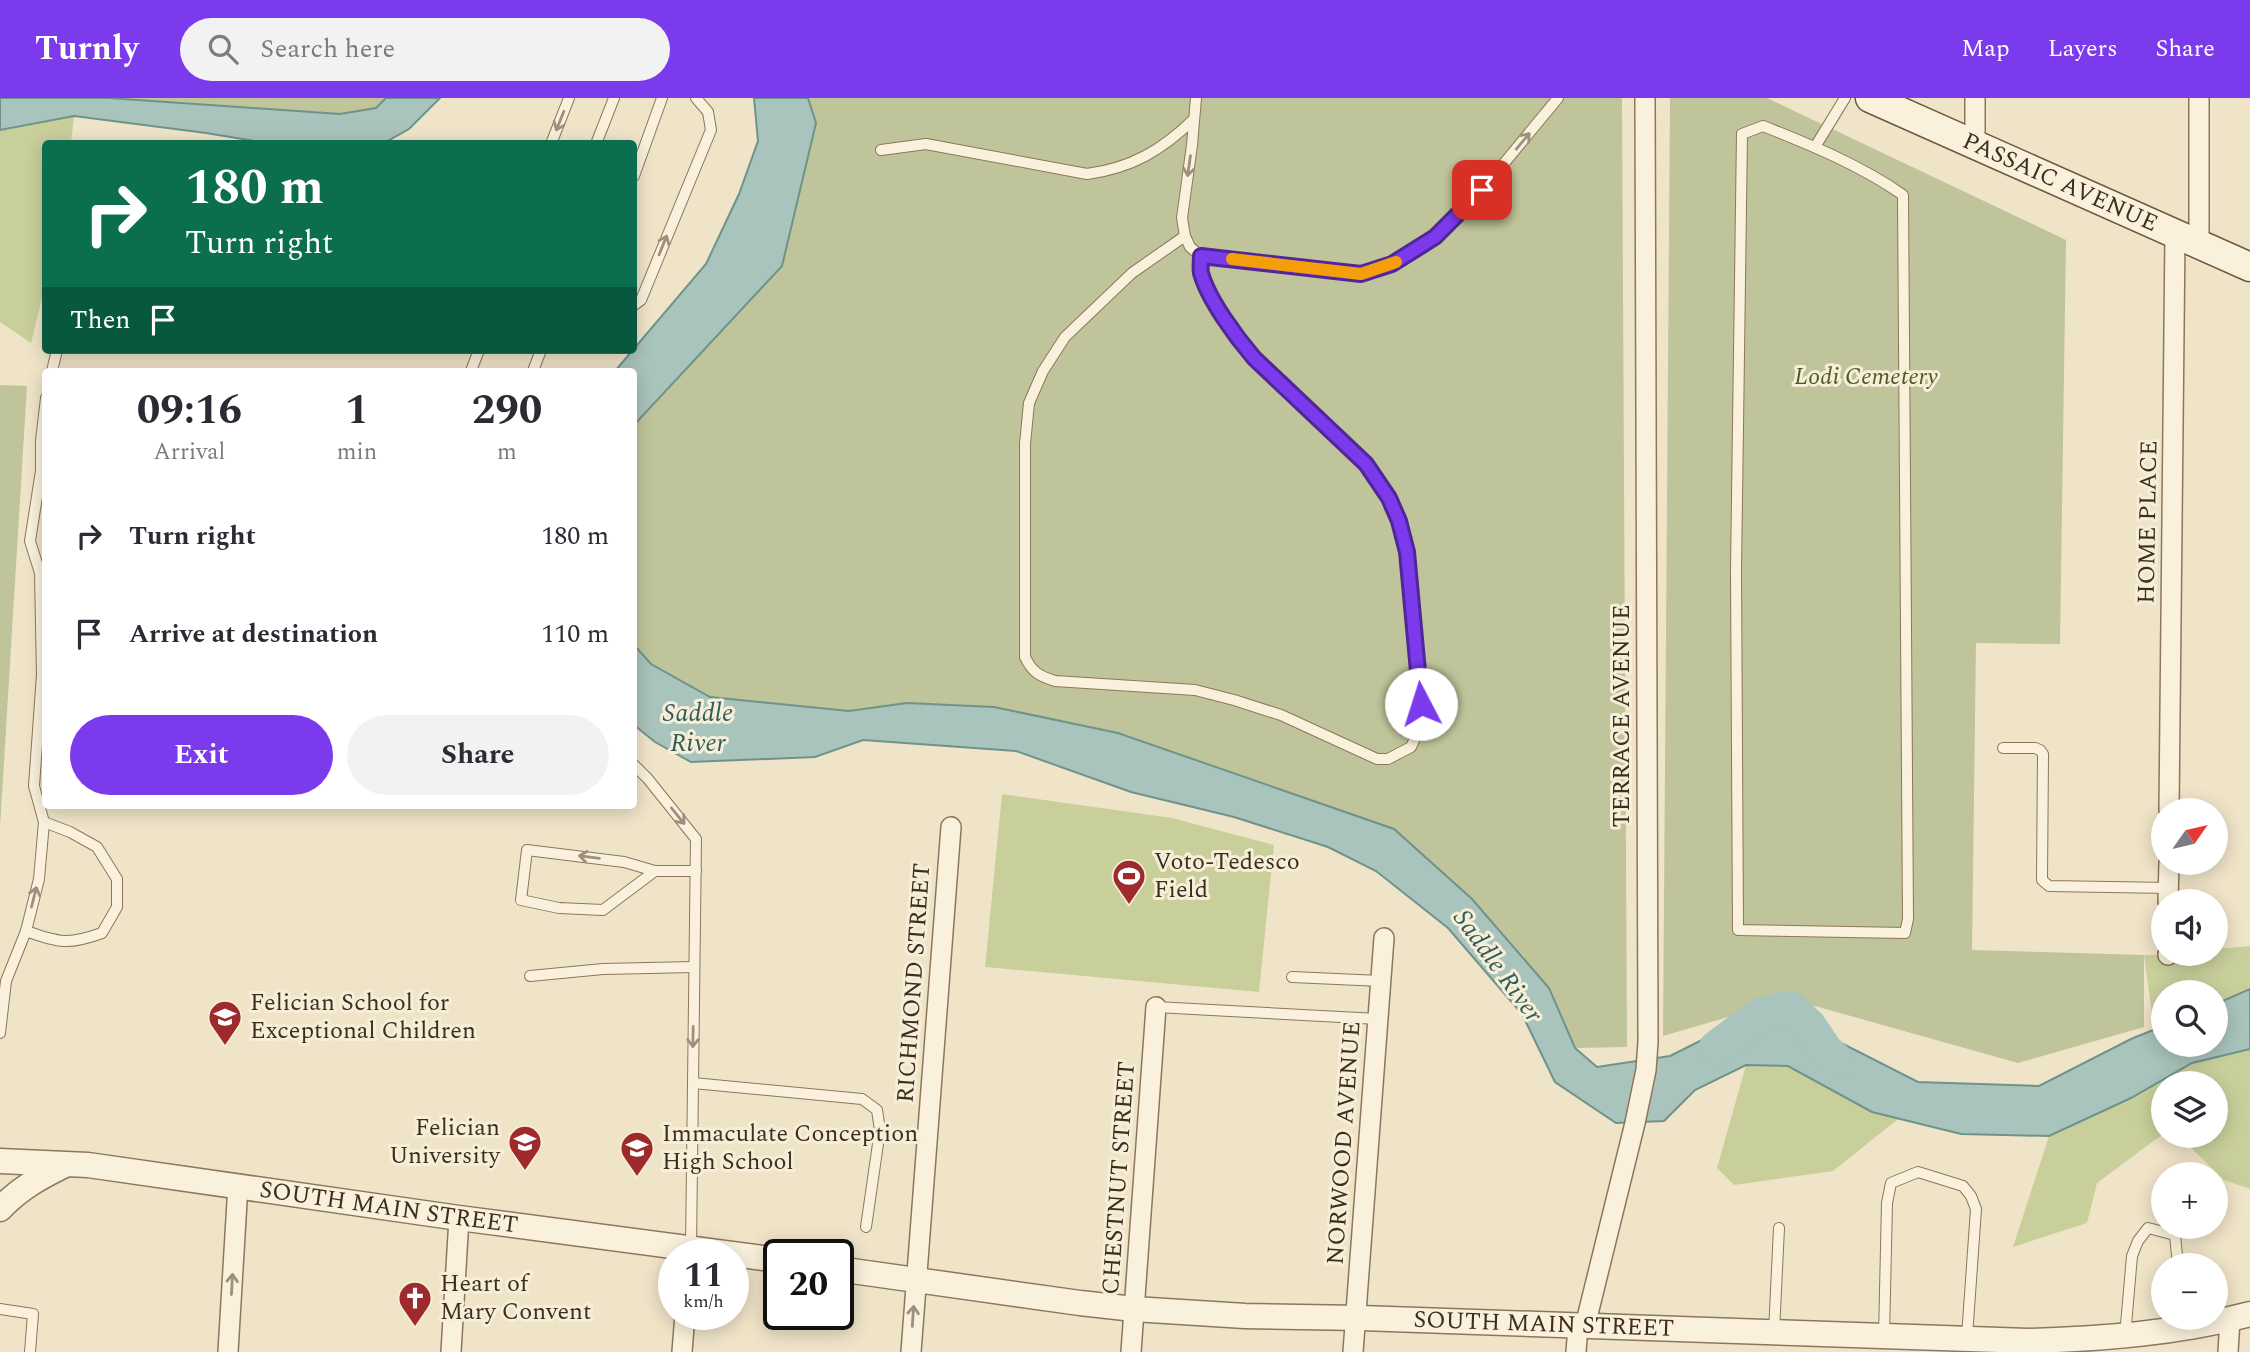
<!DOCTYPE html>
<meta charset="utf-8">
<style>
body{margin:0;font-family:Spectral,serif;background:#f2f2f3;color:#2b2b33;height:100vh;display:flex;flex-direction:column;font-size:26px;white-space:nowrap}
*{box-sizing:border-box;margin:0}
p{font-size:23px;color:#7c7c81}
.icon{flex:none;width:38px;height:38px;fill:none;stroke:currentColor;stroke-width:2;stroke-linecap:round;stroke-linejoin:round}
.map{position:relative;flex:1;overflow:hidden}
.panel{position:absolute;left:42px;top:270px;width:595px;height:441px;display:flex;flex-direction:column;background:#fff;border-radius:7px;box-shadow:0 4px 18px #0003}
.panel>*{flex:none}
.hud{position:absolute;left:42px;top:42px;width:595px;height:214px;border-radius:7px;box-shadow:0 4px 18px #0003;background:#0b6e4f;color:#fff;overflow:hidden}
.needle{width:46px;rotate:56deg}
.buttons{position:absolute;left:2151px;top:700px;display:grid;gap:14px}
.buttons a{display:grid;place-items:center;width:77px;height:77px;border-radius:50%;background:#fff;box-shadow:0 4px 18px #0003;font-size:35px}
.speed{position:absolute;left:658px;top:1141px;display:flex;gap:14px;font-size:35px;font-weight:700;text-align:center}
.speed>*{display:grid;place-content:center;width:91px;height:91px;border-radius:50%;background:#fff;box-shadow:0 4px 18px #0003;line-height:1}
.speed small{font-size:18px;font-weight:400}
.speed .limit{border:4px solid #111;border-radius:10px;background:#fff;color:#111}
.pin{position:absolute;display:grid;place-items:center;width:60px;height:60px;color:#fff;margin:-30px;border-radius:14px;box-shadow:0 4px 10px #0006}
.me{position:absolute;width:77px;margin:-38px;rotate:355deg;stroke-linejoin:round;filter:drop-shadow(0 0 5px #0008)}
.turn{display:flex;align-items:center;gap:24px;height:147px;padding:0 28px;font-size:32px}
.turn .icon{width:91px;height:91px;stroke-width:2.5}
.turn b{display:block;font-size:49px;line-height:60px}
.then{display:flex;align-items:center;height:66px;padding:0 28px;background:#0003;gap:14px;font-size:26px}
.eta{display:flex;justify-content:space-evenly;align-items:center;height:119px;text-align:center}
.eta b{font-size:42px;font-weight:700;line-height:49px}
.cta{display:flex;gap:14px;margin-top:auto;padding:14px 28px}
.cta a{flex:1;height:80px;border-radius:42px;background:#7c3aed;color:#fff;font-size:28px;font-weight:700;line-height:80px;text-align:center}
.cta a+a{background:#f2f2f3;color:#2b2b33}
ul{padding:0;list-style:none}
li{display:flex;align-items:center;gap:21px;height:98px;padding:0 28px}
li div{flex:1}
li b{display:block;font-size:26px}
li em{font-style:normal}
header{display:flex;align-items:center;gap:42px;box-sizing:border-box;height:98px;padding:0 35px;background:#7c3aed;color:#fff}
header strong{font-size:33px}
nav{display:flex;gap:38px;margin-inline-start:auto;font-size:24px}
.search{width:490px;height:63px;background:#f2f2f3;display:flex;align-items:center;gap:18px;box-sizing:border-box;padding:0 24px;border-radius:38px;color:#7c7c81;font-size:26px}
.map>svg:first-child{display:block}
.green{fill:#c9cf9b}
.cemetery{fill:#bfc49a}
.water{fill:#a9c4bc;stroke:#6f938a;stroke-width:2}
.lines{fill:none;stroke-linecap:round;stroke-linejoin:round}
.river{stroke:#a9c4bc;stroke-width:35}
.service-casing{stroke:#8d765c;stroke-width:12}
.minor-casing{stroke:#8d765c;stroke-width:22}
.tertiary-casing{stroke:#8d765c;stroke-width:27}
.secondary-casing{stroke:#6f573f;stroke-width:31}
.service{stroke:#faf1dc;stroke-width:10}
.minor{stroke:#faf1dc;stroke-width:19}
.tertiary{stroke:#faf1dc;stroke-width:24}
.secondary{stroke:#faf1dc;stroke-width:28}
.oneway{stroke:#9c907e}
.route-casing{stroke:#51269a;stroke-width:18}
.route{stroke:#7c3aed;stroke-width:12}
.slow{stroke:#f59e0b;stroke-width:12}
.labels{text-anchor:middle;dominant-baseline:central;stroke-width:6;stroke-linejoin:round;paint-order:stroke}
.street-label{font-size:24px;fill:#3d2e20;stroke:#f7eed8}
.park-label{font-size:24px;font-style:italic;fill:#4d5a26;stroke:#f7eed8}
.poi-label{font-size:24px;fill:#3d2e20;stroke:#f7eed8;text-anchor:start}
.water-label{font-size:26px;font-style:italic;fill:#2f5d5a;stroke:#f7eed8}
</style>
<header>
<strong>Turnly</strong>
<div class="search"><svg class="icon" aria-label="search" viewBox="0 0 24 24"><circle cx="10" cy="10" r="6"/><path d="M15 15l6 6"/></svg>Search here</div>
<nav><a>Map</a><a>Layers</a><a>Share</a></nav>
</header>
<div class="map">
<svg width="2250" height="1254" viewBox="0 0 2250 1254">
<rect width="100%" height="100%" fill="#f0e4c8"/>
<!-- green -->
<g class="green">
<polygon points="74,18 71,45 46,46 45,187 31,245 0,224 0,32"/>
<polygon points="1002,696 1172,720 1274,747 1259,894 985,869"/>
<polygon points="2250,848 2250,891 2216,906 2216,894 2163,894 2163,928 2154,931 2144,857 2216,856 2216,851"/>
<polygon points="2250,951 2250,1091 2224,1082 2179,1038 2216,1038 2216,985 2163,985 2163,1036 2097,1085 2087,1125 2013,1149 2049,1038 2131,1000 2192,965"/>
<polygon points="1746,967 1788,968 1872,1014 1898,1021 1833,1073 1734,1087 1717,1070"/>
</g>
<!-- cemetery -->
<g class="cemetery">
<polygon points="109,0 386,0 376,10 340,16"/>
<polygon points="808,0 1622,0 1627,949 1575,950 1549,890 1472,801 1394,731 1118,634 994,609 907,605 849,613 710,599 651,566 634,548 634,327 782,168 816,25"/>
<polygon points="1670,0 1767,0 2066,142 2060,546 1976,545 1972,852 2144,857 2144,929 2018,965 1790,901 1663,938"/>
<polygon points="0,287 27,288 0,729"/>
</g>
<!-- water -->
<g class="water">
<polygon points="0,0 109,0 340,16 376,10 386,0 440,0 409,31 384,45 267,45 206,35 74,18 0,32"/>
<polygon points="754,0 808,0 816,25 782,168 634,327 634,273 615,273 706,166 739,96 758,43"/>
<polygon points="634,547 651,566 710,599 849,613 907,605 994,609 1118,635 1394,731 1472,801 1549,890 1575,950 1597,969 1670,958 1712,937 1760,920 1798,923 1918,984 2039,988 2131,941 2163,928 2163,947 2216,947 2216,906 2250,891 2250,951 2192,965 2131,1000 2049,1038 1961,1036 1872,1014 1788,968 1746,967 1695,992 1664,1023 1616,1025 1555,984 1522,916 1448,830 1376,773 1328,749 1234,719 1131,694 1016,653 863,642 815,659 691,664 655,644 634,627"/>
</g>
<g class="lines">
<!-- river -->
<polyline class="river" points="1716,950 1762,916 1790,910 1809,928 1826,953 1837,963"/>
<defs>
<g id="service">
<polyline points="1196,0 1192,47 1182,120 1185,138 1190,149 1201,158 1361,176 1392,166 1435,139 1482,92 1558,0"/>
<path d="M1763 28C1811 47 1860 67 1903 97L1908 821 1905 835 1738 832 1736 473 1742 36Z"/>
<polyline points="551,46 569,0"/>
<polyline points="596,46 614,0"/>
<polyline points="1815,49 1845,0"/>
<path d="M881 52 926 46 1087 76C1132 70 1162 52 1194 21"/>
<polyline points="634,78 662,0"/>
<path d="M1185 138 1132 175 1065 239 1043 273 1029 305 1025 346V559C1032 574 1039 578 1055 583L1195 592 1234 602 1281 617 1377 661H1388L1411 649 1422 625 1421 606 1410 484 1407 454 1399 423 1389 400 1366 366 1254 260C1236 239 1208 201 1201 175 1200 170 1201 163 1201 158"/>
<polyline points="634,207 641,202 711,32 708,14 696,0"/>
<polyline points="52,273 57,252"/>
<polyline points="471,273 479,252"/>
<polyline points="533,273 541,252"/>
<polyline points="2003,650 2035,650 2040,652 2043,656 2042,782 2049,788 2169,790"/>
<polyline points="634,667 648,681 696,741 691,1149"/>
<polyline points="655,773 603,812 559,810 521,802 527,752 624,764 655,773 696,773"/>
<path d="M26 833C59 845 69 847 102 835L117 809V781L97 749 70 734 44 724"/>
<polyline points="530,878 603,871 694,869"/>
<polyline points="1292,879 1381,883"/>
<polyline points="1156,909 1378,921"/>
<polyline points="0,935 6,883 26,833 39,781 44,724 34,688 42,577 40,475 30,443 41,373 41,343 46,300"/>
<polyline points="693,985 862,1001 877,1012 880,1032 866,1129"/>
<polyline points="0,1211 33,1216 30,1254"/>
<polyline points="1774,1234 1779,1130"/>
<polyline points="1884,1238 1887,1105 1891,1085 1918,1074 1963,1088 1971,1098 1976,1111 1967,1239"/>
<polyline points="2125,1238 2132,1158 2138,1143 2148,1130 2175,1137 2178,1167"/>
</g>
<g id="minor">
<polyline points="1975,0 1975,47"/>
<polyline points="2199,0 2199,147"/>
<polyline points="2169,712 2175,136"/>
<polyline points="2168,803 2169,765"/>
<polyline points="2168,857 2168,856"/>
<polyline points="1585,1228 1635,1025 1646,972 1648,944 1645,0"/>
<polyline points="228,1254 238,1087"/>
<polyline points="451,1254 459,1120"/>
<polyline points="682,1254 685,1216"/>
<polyline points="911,1254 951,729"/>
<polyline points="1131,1254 1156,909"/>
<polyline points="1353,1254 1384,840"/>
<polyline points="1576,1254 1578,1228"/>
<polyline points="2228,1254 2230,1222"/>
</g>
<g id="tertiary">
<path id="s1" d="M0 1063 88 1067 459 1120 779 1162"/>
<path d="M0 1111C19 1091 40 1079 65 1067"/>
<path id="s2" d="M838 1171 1080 1205 1134 1211 1245 1218 1361 1220 2028 1243C2103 1241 2177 1235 2250 1216"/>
</g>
<g id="secondary">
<path id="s3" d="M1870 0 2250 169"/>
</g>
</defs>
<!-- service casing -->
<use href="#service" class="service-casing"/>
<!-- minor casing -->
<use href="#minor" class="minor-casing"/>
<!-- tertiary casing -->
<use href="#tertiary" class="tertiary-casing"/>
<!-- secondary casing -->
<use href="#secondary" class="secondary-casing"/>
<!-- service -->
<use href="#service" class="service"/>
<!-- minor -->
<use href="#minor" class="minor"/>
<!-- tertiary -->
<use href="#tertiary" class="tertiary"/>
<!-- secondary -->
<use href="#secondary" class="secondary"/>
</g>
<!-- one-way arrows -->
<defs><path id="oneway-shaft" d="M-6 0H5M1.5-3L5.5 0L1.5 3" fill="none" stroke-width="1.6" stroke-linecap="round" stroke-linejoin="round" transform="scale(1.75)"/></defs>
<g class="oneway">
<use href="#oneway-shaft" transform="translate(560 23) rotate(112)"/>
<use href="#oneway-shaft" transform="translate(1523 43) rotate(-50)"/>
<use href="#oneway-shaft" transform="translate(1189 68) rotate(98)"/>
<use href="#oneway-shaft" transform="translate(663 147) rotate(-68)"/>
<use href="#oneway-shaft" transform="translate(678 718) rotate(51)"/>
<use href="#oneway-shaft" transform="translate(589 759) rotate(-173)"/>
<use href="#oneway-shaft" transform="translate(34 799) rotate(-76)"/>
<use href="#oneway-shaft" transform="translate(693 939) rotate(91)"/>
<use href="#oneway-shaft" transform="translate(232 1186) rotate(-87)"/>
<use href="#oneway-shaft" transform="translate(913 1218) rotate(-86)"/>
</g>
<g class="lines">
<defs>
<path id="route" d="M1421 606 1407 454 1399 423 1389 400 1366 366 1254 260C1236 239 1208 201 1201 175 1200 170 1201 163 1201 158L1361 176 1392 166 1435 139 1482 92"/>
</defs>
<!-- route casing -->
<use href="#route" class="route-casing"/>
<!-- route -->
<use href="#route" class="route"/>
<!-- slow -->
<polyline class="slow" points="1232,161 1361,176 1396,164"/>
</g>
<!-- icons -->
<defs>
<symbol id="stadium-pin" viewBox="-11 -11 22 30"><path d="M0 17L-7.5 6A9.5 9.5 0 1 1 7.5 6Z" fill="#9e2a2b" stroke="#f7eed8"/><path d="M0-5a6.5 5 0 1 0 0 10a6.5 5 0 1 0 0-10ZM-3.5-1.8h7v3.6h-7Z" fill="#fff"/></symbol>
<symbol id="school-pin" viewBox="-11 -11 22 30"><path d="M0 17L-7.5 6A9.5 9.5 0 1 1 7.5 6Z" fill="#9e2a2b" stroke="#f7eed8"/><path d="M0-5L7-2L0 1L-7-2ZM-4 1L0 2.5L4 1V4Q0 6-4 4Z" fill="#fff"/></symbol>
<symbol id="church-pin" viewBox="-11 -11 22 30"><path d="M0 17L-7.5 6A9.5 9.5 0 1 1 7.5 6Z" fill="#9e2a2b" stroke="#f7eed8"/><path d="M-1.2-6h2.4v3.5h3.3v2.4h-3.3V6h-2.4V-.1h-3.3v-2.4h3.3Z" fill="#fff"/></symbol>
</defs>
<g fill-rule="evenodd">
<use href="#stadium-pin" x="1110" y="759" width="38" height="52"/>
<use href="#school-pin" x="206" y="900" width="38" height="52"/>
<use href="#school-pin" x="506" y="1025" width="38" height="52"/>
<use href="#school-pin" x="618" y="1031" width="38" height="52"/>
<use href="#church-pin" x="396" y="1181" width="38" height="52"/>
</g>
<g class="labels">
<!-- street labels -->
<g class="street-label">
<text stroke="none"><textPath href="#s3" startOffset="208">PASSAIC AVENUE</textPath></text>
<text transform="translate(2148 424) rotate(-89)">HOME PLACE</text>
<text transform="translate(1622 618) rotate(-90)">TERRACE AVENUE</text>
<text transform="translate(914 885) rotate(-86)">RICHMOND STREET</text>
<text transform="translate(1344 1045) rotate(-86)">NORWOOD AVENUE</text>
<text transform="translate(1119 1080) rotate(-86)">CHESTNUT STREET</text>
<text stroke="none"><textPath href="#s1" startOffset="392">SOUTH MAIN STREET</textPath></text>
<text stroke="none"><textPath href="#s2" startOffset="709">SOUTH MAIN STREET</textPath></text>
</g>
<!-- park labels -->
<g class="park-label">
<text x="1866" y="279">Lodi Cemetery</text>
</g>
<!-- poi labels -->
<g class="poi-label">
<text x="1154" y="764">Voto-Tedesco<tspan x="1154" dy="28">Field</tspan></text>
<text x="250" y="905">Felician School for<tspan x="250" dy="28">Exceptional Children</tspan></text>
<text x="500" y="1030" text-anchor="end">Felician<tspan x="500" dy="28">University</tspan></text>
<text x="662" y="1036">Immaculate Conception<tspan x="662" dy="28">High School</tspan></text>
<text x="440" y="1186">Heart of<tspan x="440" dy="28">Mary Convent</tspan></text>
</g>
<!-- water labels -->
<g class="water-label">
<text x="698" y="615">Saddle<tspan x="698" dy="30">River</tspan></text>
<text transform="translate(1498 868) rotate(54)">Saddle River</text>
</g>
</g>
</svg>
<div class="buttons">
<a><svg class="needle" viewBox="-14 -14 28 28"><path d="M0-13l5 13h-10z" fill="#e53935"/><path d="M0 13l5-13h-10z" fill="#7c7c81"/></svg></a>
<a><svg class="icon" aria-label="sound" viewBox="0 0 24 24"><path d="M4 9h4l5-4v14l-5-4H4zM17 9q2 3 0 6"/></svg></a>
<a><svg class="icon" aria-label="search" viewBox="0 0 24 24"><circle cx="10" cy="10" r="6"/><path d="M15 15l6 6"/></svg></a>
<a><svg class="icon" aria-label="layers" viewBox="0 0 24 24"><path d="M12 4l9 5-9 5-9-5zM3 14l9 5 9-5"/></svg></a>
<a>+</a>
<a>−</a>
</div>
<div class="speed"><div>11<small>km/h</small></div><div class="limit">20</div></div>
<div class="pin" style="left:1482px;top:92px;background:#d93025"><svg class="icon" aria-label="arrive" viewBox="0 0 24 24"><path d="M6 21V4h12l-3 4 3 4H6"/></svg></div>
<svg class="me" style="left:1421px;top:606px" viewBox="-20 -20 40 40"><circle r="19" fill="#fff"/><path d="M0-13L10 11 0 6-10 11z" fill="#7c3aed"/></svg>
<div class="hud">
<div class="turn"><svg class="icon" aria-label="right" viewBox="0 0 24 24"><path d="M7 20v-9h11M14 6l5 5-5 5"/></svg><div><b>180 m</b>Turn right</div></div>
<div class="then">Then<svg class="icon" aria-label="arrive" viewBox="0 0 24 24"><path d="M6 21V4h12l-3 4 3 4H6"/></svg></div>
</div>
<section class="panel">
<div class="eta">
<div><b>09:16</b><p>Arrival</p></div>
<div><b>1</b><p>min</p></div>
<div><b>290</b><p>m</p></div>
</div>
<ul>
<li><svg class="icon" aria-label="right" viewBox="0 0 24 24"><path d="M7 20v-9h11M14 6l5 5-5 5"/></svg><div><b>Turn right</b></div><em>180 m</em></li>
<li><svg class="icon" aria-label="arrive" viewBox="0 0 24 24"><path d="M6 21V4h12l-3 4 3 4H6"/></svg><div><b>Arrive at destination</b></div><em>110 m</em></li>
</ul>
<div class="cta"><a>Exit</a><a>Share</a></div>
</section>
</div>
